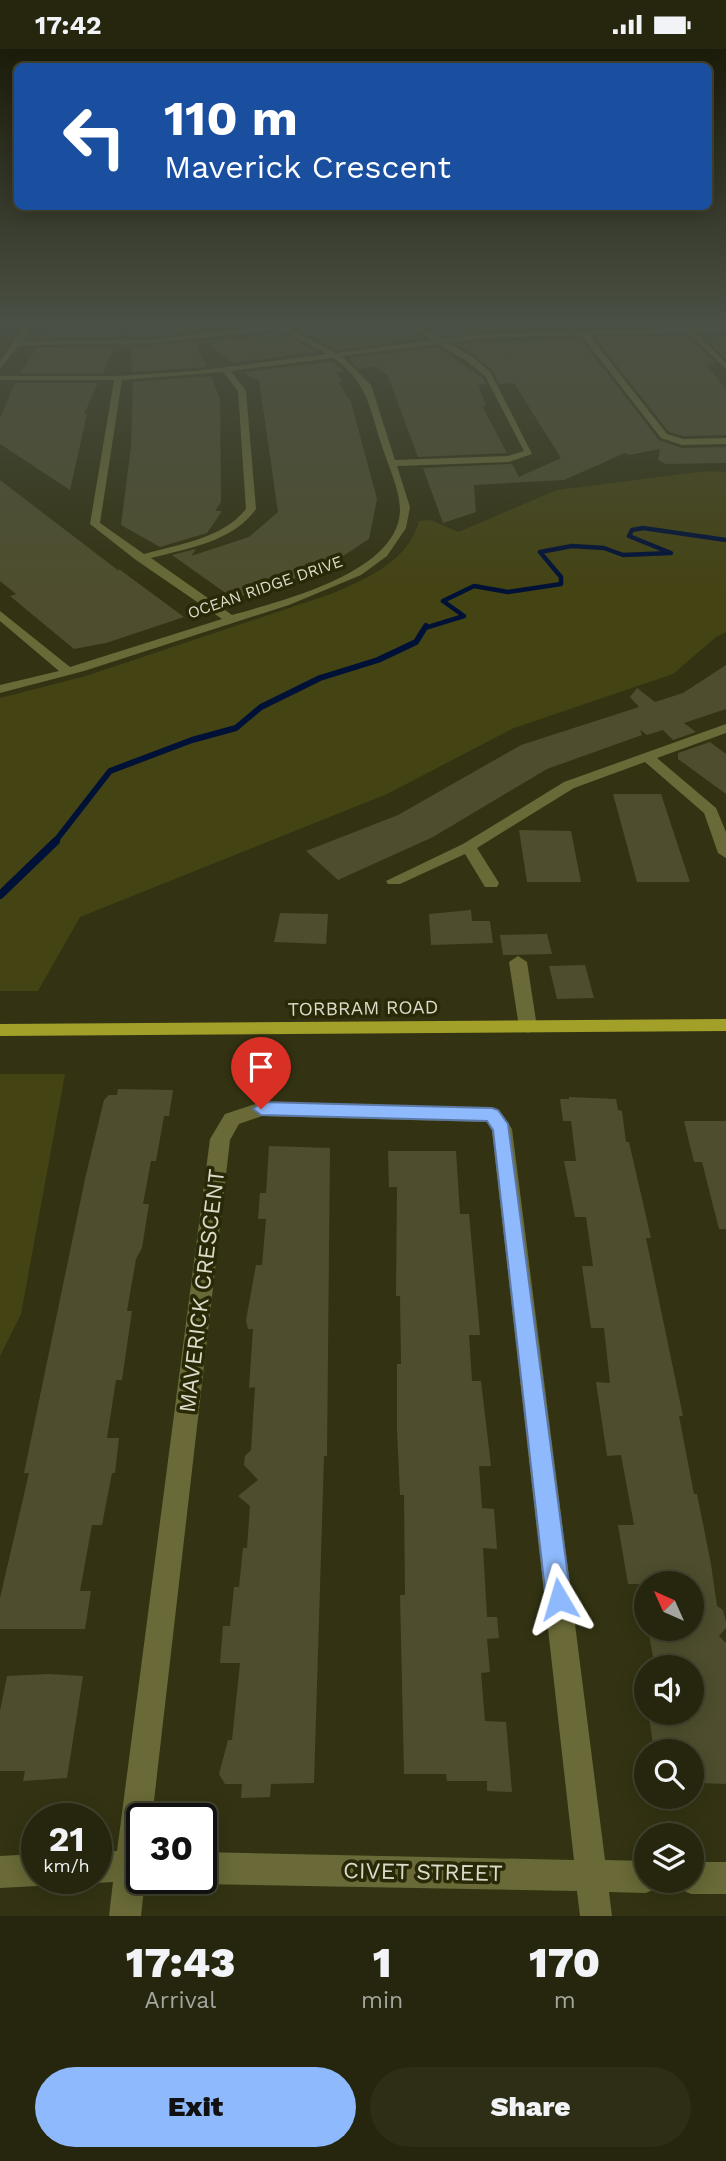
<!DOCTYPE html>
<style>
body{margin:0;font-family:"Work Sans",sans-serif;background:#2e2e17;color:#f1f3f6;height:100vh;display:flex;flex-direction:column;font-size:26px;white-space:nowrap}
*{box-sizing:border-box;margin:0}
p{font-size:23px;color:#a4a59e}
.icon{flex:none;width:38px;height:38px;fill:none;stroke:currentColor;stroke-width:2;stroke-linecap:round;stroke-linejoin:round}
.map{position:relative;height:1867px;overflow:hidden}
.panel{display:flex;flex-direction:column;background:#26260e;flex:1}
.panel>*{flex:none}
.guide{position:absolute;left:14px;top:14px;width:698px;height:147px;border-radius:10px;box-shadow:0 4px 18px #0003,0 0 0 2px #42432e;background:#1a4fa0;color:#fff;overflow:hidden}
.needle{width:46px;rotate:315deg}
.controls{position:absolute;left:634px;top:1522px;display:grid;gap:14px}
.controls a{display:grid;place-items:center;width:70px;height:70px;border-radius:50%;background:#26260e;box-shadow:0 4px 18px #0003,0 0 0 2px #42432e;font-size:35px}
.speed{position:absolute;left:21px;top:1754px;display:flex;gap:14px;font-size:35px;font-weight:700;text-align:center}
.speed>*{display:grid;place-content:center;width:91px;height:91px;border-radius:50%;background:#26260e;box-shadow:0 4px 18px #0003,0 0 0 2px #42432e;line-height:1}
.speed small{font-size:18px;font-weight:400}
.speed .limit{border:4px solid #111;border-radius:10px;background:#fff;color:#111}
.pin{position:absolute;display:grid;place-items:center;width:60px;height:60px;color:#fff;margin:-72px -30px;border-radius:50% 50% 50% 0;rotate:-45deg;box-shadow:0 0 7px #0007}
.pin .icon{rotate:45deg}
.me{position:absolute;width:77px;margin:-38px;rotate:353deg;stroke-linejoin:round;filter:drop-shadow(0 0 5px #0008)}
.turn{display:flex;align-items:center;gap:24px;height:147px;padding:0 35px;font-size:32px}
.turn .icon{width:91px;height:91px;stroke-width:2.5}
.turn b{display:block;font-size:49px;line-height:60px}
.eta{display:flex;justify-content:space-evenly;align-items:center;height:119px;text-align:center}
.eta b{font-size:42px;font-weight:800;line-height:49px}
.primary-button{display:flex;gap:14px;margin-top:auto;padding:14px 35px}
.primary-button a{flex:1;height:80px;border-radius:42px;background:#8eb9fc;color:#111;font-size:28px;font-weight:800;line-height:80px;text-align:center}
.primary-button a+a{background:#2e2e17;color:#f1f3f6}
.status{display:flex;justify-content:space-between;align-items:center;height:49px;padding:0 35px;background:#26260e;direction:ltr}
.status svg{height:19px;fill:currentColor}
.map>svg:first-child{display:block}
.green{fill:#444314}
.lines{fill:none;stroke-linecap:round;stroke-linejoin:round}
.stream-far2{stroke:#001137;stroke-width:4.5}
.stream-far1{stroke:#001137;stroke-width:6}
.stream{stroke:#001137;stroke-width:8}
.building{fill:#4e4e2e}
.minor{fill:#696a37;fill-rule:evenodd}
.major{fill:#a2a029;fill-rule:evenodd}
.route{fill:#8eb9fc;stroke:#5c78a4;stroke-width:2}
.labels{text-anchor:middle;dominant-baseline:central;stroke-width:7;stroke-linejoin:round;paint-order:stroke}
.far-street-label{font-size:16px;fill:#dbdbc9;stroke:#292908}
.street-label{font-size:19px;fill:#dbdbc9;stroke:#292908}
.near-street-label{font-size:23px;fill:#dbdbc9;stroke:#292908}
</style>
<div class="status"><b>17:42</b><svg viewBox="0 0 49 12"><path d="M0 12V9h3v3zM5 12V6h3v6zM10 12V3h3v9zM15 12V0h3v12zM26 1h20v11H26zM47 4h2v5h-2z"/></svg></div>
<div class="map">
<svg width="726" height="1867" viewBox="0 0 726 1867">
<rect width="100%" height="100%" fill="#333313"/>
<!-- green -->
<g class="green">
<path d="M706 422 726 423V583L716 588 673 625 514 679 387 745 80 868 38 942H0V649L86 627 331 545C366 530 408 513 419 472L431 471 458 483 557 441Z"/>
<polygon points="0,1025 65,1025 21,1265 0,1307"/>
</g>
<g class="lines">
<!-- stream-far2 -->
<polyline class="stream-far2" points="425,579 464,567 443,552 474,537 508,543 561,535 561,528 540,503 572,497 604,499 623,506 671,504 629,487 632,481 643,479 726,491"/>
<!-- stream-far1 -->
<polyline class="stream-far1" points="54,794 110,722 192,691 236,679 261,658 320,629 378,611 416,593 426,577"/>
<!-- stream -->
<polyline class="stream" points="0,846 56,792"/>
</g>
<!-- building -->
<g class="building">
<polygon points="188,278 190,283 130,289 130,279"/>
<polygon points="309,278 407,278 424,289 336,301 297,280"/>
<polygon points="426,278 624,278 482,282 442,287"/>
<polygon points="123,279 118,289 44,289 50,280"/>
<polygon points="280,283 318,303 233,314 205,291 234,288 238,291"/>
<polygon points="726,287 726,310 703,288"/>
<polygon points="594,288 688,288 716,314 706,315 726,340 726,386 683,387 669,383"/>
<polygon points="580,289 659,391 682,399 726,398 726,414 666,415 658,411 660,400 629,406 625,404 564,431 474,436 476,463 443,474 423,419 512,415 519,428 561,409 514,334 499,335 493,322 474,306 455,295"/>
<polygon points="194,292 207,318 132,323 131,298"/>
<polygon points="38,298 114,298 103,324 20,324"/>
<polygon points="437,298 483,329 486,335 478,336 486,357 482,357 507,404 418,408 388,327 376,317 358,320 348,309"/>
<polygon points="332,312 344,322 336,323 343,333 338,333 351,353 377,450 369,490 334,513 339,514 234,550 172,506 196,500 191,507 249,488 278,463 259,331 254,331 244,323"/>
<polygon points="211,327 220,350 221,453 215,462 222,462 207,484 160,498 121,476 131,398 133,333"/>
<polygon points="15,334 98,334 84,365 87,365 70,441 0,395 0,369"/>
<polygon points="0,431 119,522 119,520 184,568 106,594 74,600 10,547 16,545 0,532"/>
<polygon points="726,616 726,660 684,674 696,683 673,691 663,681 647,686 640,681 642,686 547,720 433,788 338,831 306,802 398,766 521,696 639,658 630,648 637,639 655,653 683,644"/>
<polygon points="710,693 726,705 726,745 678,710 678,704"/>
<polygon points="613,745 661,745 690,833 637,833"/>
<polygon points="519,781 571,782 581,833 527,833"/>
<polygon points="471,861 472,872 490,872 493,894 431,896 429,865"/>
<polygon points="280,864 328,865 326,895 274,893"/>
<polygon points="547,885 552,905 503,906 500,886"/>
<polygon points="585,916 594,949 557,950 549,917"/>
<polygon points="118,1040 173,1041 169,1067 164,1067 156,1112 151,1112 143,1155 149,1155 142,1199 136,1210 127,1262 132,1262 122,1331 116,1331 107,1389 119,1389 115,1424 112,1424 102,1476 92,1476 80,1542 91,1542 85,1580 0,1580 0,1549 29,1424 24,1424 85,1130 104,1051 109,1046 117,1046"/>
<polygon points="569,1048 616,1050 618,1061 622,1062 626,1093 629,1093 651,1189 646,1189 683,1367 679,1367 694,1445 697,1445 711,1515 717,1557 723,1561 726,1573 726,1579 719,1587 726,1594 726,1735 699,1734 698,1726 691,1725 691,1703 654,1703 649,1667 691,1668 691,1619 655,1619 648,1580 691,1580 691,1535 628,1535 618,1476 634,1476 621,1406 607,1407 596,1333 610,1334 604,1279 591,1279 582,1217 593,1217 586,1168 575,1168 564,1112 576,1112 571,1072 563,1072 560,1050 569,1050"/>
<polygon points="684,1072 726,1072 726,1180 719,1180 702,1113 694,1113"/>
<polygon points="269,1097 330,1099 327,1407 324,1407 314,1734 271,1735 270,1748 241,1749 242,1735 225,1735 219,1725 228,1691 232,1691 240,1614 220,1614 223,1577 230,1577 234,1538 239,1538 243,1499 247,1499 250,1457 238,1447 258,1431 244,1416 245,1407 251,1401 255,1338 249,1339 253,1280 248,1280 246,1271 256,1216 262,1216 266,1170 258,1170 260,1144 266,1144"/>
<polygon points="388,1102 456,1102 460,1165 469,1165 480,1286 469,1286 472,1332 481,1332 491,1417 479,1417 482,1459 494,1460 497,1500 483,1499 487,1568 497,1568 499,1589 487,1590 490,1623 481,1624 485,1672 506,1673 512,1743 487,1742 487,1732 447,1732 446,1725 404,1725 400,1546 405,1546 404,1446 400,1446 397,1381 397,1315 401,1315 400,1247 396,1247 397,1138 389,1138"/>
<polygon points="48,1625 83,1627 67,1729 23,1732 25,1722 0,1722 0,1662 7,1627"/>
</g>
<g class="lines">
<!-- minor -->
<g class="minor">
<path d="M24 278H32L22 292 146 291 258 278H287L336 304 432 291 410 278H420L441 290 482 285 726 278V282L695 283 726 314V320L687 283 589 286 667 385 683 390 726 389V395L682 396 661 389 581 286 482 289 447 294 473 308 491 324 532 405 509 413 397 417 410 458 406 479 387 507 361 526 289 556 84 622 0 644V636L59 622 0 572V562L70 618 222 570 136 511 90 475 114 331H0V327H118L195 322 327 305 280 280 146 295 19 296 0 320V312ZM438 295 467 312 485 327 524 402 508 407 395 411 371 336 342 307ZM333 309C367 332 369 357 381 394 387 414 400 440 400 461 399 524 280 552 232 566L151 509C189 499 232 493 256 460L246 342 231 322ZM223 323 238 342 246 460C222 490 179 495 144 505L100 474 122 331Z"/>
<polygon points="726,675 726,684 657,709 716,759 726,783 726,809 718,804 704,764 645,713 574,739 477,799 499,834 497,838 485,838 465,805 400,835 388,835 386,832 463,795 564,733"/>
<polygon points="518,907 527,913 537,978 528,984 519,978 509,913"/>
<polygon points="261,1053 492,1059 499,1061 512,1080 605,1811 646,1812 646,1832 660,1832 657,1839 646,1844 609,1843 612,1867 580,1867 577,1842 201,1835 189,1829 201,1829 201,1803 574,1811 492,1082 487,1073 262,1067 239,1075 230,1091 152,1769 142,1769 142,1829 151,1829 145,1831 141,1867 109,1867 113,1833 96,1834 85,1829 96,1829 96,1802 117,1802 210,1090 225,1065"/>
<polygon points="37,1805 37,1829 49,1829 48,1832 37,1837 0,1839 0,1807"/>
<polygon points="691,1813 726,1813 726,1845 691,1845 680,1840 677,1832 691,1832"/>
</g>
<!-- major -->
<polygon class="major" points="726,970 726,982 0,987 0,975"/>
</g>
<!-- sky -->
<linearGradient id="sky" x2="0" y2="1"><stop stop-color="#1c1c0a"/><stop offset="0.51" stop-color="#4a5044"/><stop offset="1" stop-color="#4a5044" stop-opacity="0"/></linearGradient>
<rect width="726" height="540" fill="url(#sky)"/>
<!-- route -->
<polygon class="route" points="261,1053 492,1059 498,1061 508,1075 571,1550 567,1559 559,1563 550,1559 546,1550 493,1081 487,1072 261,1066 253,1060"/>
<g class="labels">
<!-- far-street labels -->
<g class="far-street-label">
<text transform="translate(265 538) rotate(-19)">OCEAN RIDGE DRIVE</text>
</g>
<!-- street labels -->
<g class="street-label">
<text transform="translate(363 959) rotate(-1)">TORBRAM ROAD</text>
</g>
<!-- near-street labels -->
<g class="near-street-label">
<text transform="translate(202 1242) rotate(-83)">MAVERICK CRESCENT</text>
<text transform="translate(423 1823) rotate(1)">CIVET STREET</text>
</g>
</g>
</svg>
<div class="controls">
<a><svg class="needle" viewBox="-14 -14 28 28"><path d="M0-13l5 13h-10z" fill="#e53935"/><path d="M0 13l5-13h-10z" fill="#a4a59e"/></svg></a>
<a><svg class="icon" aria-label="sound" viewBox="0 0 24 24"><path d="M4 9h4l5-4v14l-5-4H4zM17 9q2 3 0 6"/></svg></a>
<a><svg class="icon" aria-label="search" viewBox="0 0 24 24"><circle cx="10" cy="10" r="6"/><path d="M15 15l6 6"/></svg></a>
<a><svg class="icon" aria-label="layers" viewBox="0 0 24 24"><path d="M12 4l9 5-9 5-9-5zM3 14l9 5 9-5"/></svg></a>
</div>
<div class="speed"><div>21<small>km/h</small></div><div class="limit">30</div></div>
<div class="pin" style="left:261px;top:1060px;background:#d93025"><svg class="icon" aria-label="arrive" viewBox="0 0 24 24"><path d="M6 21V4h12l-3 4 3 4H6"/></svg></div>
<svg class="me" style="left:559px;top:1550px" viewBox="-20 -20 40 40"><path d="M0-17L14 15 0 8-14 15z" fill="#8eb9fc" stroke="#fff" stroke-width="4"/></svg>
<div class="guide">
<div class="turn"><svg class="icon" aria-label="left" viewBox="0 0 24 24"><path d="M17 20v-9H6M10 6l-5 5 5 5"/></svg><div><b>110 m</b>Maverick Crescent</div></div>
</div>
</div>
<section class="panel">
<div class="eta">
<div><b>17:43</b><p>Arrival</p></div>
<div><b>1</b><p>min</p></div>
<div><b>170</b><p>m</p></div>
</div>
<div class="primary-button"><a>Exit</a><a>Share</a></div>
</section>
